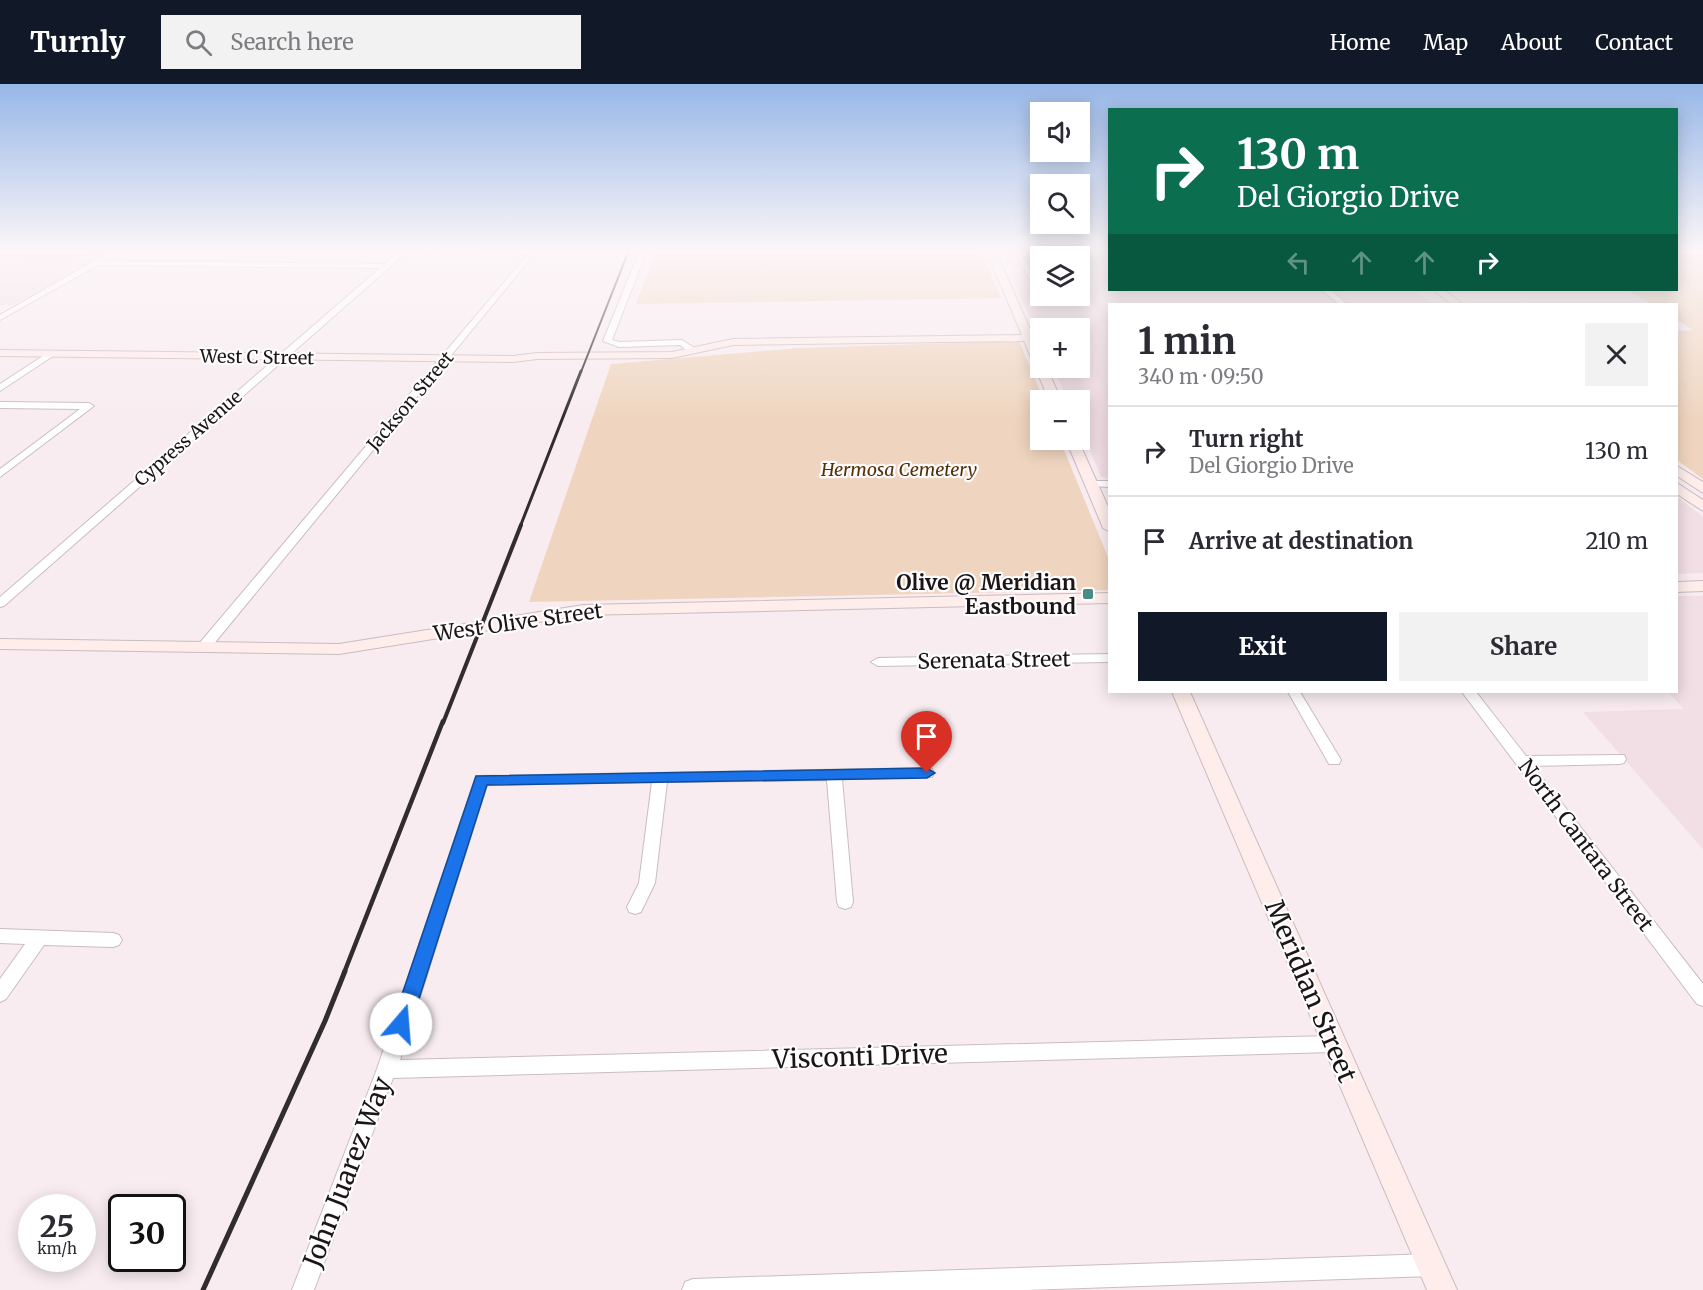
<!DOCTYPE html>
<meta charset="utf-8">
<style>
body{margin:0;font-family:Merriweather,serif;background:#f2f2f3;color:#2b2b33;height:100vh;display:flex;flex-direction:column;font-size:22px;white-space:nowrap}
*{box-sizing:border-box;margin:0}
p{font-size:20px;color:#7c7c81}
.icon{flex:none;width:33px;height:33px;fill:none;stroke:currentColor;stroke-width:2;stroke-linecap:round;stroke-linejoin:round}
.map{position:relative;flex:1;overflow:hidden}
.side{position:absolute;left:1108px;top:219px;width:570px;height:390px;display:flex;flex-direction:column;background:#fff;border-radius:0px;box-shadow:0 3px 15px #0003}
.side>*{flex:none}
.guide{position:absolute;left:1108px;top:24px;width:570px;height:183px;border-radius:0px;box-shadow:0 3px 15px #0003;background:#0b6e4f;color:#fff;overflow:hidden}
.buttons{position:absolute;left:1030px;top:18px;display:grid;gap:12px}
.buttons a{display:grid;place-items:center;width:60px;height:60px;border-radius:0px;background:#fff;box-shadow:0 3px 15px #0003;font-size:30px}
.speed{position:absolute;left:18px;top:1110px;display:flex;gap:12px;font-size:30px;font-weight:700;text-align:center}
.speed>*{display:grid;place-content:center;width:78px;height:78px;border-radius:50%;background:#fff;box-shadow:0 3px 15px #0003;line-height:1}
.speed small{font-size:15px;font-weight:400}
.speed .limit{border:3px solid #111;border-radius:9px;background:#fff;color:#111}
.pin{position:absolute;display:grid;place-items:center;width:51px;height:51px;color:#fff;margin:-62px -26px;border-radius:50% 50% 50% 0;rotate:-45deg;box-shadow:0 0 6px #0007}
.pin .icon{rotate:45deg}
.me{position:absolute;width:66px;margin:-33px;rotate:18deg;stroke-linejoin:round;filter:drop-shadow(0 0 4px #0008)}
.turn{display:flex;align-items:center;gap:21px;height:126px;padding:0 30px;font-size:27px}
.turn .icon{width:78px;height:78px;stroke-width:2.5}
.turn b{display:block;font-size:42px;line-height:51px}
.lanes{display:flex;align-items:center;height:57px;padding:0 30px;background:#0003;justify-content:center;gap:30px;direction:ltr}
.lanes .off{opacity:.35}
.round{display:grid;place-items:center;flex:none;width:63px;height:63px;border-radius:0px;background:#f2f2f3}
.summary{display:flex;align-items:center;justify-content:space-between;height:102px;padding:0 30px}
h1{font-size:36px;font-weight:700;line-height:45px}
.primary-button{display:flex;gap:12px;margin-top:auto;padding:12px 30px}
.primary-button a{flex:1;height:69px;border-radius:0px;background:#111827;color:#fff;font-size:24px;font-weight:700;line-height:69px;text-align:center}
.primary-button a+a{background:#f2f2f3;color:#2b2b33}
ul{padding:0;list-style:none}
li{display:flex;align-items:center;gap:18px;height:90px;padding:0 30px;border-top:2px solid #e1e1e2}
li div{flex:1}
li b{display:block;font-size:22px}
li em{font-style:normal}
header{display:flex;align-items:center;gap:36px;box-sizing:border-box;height:84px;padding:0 30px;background:#111827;color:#fff}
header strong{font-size:28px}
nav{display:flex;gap:33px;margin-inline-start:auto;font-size:21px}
.search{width:420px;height:54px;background:#f2f2f3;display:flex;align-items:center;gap:15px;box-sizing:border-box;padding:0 21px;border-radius:0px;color:#7c7c81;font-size:22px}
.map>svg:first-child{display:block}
.built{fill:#f2dee5;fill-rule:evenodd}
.green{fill:#efd5bf}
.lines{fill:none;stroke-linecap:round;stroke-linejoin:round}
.street-casing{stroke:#c9bdc1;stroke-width:2}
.secondary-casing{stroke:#c9bdc1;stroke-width:2}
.street{fill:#fff;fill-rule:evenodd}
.secondary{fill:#feedea;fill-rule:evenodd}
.rail-far4{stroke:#312c2e;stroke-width:2}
.rail-far3{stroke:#312c2e;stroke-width:3}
.rail-far2{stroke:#312c2e;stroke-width:4}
.rail-far1{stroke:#312c2e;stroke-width:4.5}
.rail{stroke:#312c2e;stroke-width:5}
.route{fill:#1a73e8;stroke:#114b97;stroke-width:1.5}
.poi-dot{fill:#478d85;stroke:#fffcfd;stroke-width:2}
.labels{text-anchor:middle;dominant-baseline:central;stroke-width:4.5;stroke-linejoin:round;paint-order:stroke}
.far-street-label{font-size:18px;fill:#1a1618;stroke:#fffcfd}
.far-park-label{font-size:18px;font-style:italic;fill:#523008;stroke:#fffcfd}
.poi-label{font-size:21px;font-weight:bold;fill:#1a1618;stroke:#fffcfd;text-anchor:end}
.street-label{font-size:21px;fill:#1a1618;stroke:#fffcfd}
.near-street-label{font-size:26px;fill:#1a1618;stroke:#fffcfd}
</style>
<header>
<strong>Turnly</strong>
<div class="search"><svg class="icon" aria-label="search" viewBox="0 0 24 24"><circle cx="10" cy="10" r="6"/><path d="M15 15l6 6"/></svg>Search here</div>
<nav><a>Home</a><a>Map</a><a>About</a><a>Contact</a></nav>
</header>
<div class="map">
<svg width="1703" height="1206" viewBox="0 0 1703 1206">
<rect width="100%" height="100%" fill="#f8ecf0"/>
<!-- built -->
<g class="built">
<polygon points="0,166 112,166 13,221 0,221"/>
<path d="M1000 166H1110V206H1414L1433 220H1110L1109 395 1101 392 1080 344V316H1068L1053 284H1080V244H1041V258ZM1041 172H1080V212H1041Z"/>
<polygon points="1677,413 1703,433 1703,489 1677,490"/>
<polygon points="1677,512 1703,512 1703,765 1583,628 1684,625 1668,608 1677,608"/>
</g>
<!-- green -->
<g class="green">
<path d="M0 166H103C74 181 46 177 16 176L20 174 0 173Z"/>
<polygon points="656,166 980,166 1001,214 636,220"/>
<polygon points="1677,171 1703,171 1703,395 1677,376 1677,247 1693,246 1677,236 1677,220 1652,220 1627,206 1677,206"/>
<polygon points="1016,257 1020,259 1044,316 1041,316 1041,356 1060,356 1110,478 1110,506 529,518 611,280 799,264"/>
</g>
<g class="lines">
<defs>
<g id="street">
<polygon points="113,166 122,166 105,177 385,180 400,166 536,168 208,567 198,567 197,564 198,561 528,170 407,168 4,522 0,523 0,513 380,184 98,181 0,236 0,231"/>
<polygon points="640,166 647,166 612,256 620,258 682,256 696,265 696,269 690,269 680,261 619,263 603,257"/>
<polygon points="1016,166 1023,166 1022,170 1038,200 1031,198 1016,170"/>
<polygon points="1322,206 1330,206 1347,220 1339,220"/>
<polygon points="49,268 56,270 0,307 0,300"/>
<polygon points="0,318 89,319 94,322 0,393 0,385 80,325 0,324"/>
<polygon points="1092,397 1110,397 1110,403 1088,402 1088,398"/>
<polygon points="1110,570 1110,578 878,582 871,578 878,574"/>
<polygon points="1288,608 1300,608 1341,676 1339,680 1329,680"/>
<polygon points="1462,608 1476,608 1526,672 1624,671 1626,675 1624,679 1619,680 1533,682 1703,900 1703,922 1697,920"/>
<polygon points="927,684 932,685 934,689 932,693 842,695 853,818 851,823 845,825 839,823 837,818 827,696 667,698 655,799 641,828 635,830 629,828 627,823 639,799 652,698 487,701 400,976 1333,952 1340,954 1342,960 1340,966 1333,968 393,994 314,1206 292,1206 377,985 476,692"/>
<polygon points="0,845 113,849 119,851 122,856 119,861 113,863 44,861 6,915 0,918 0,895 25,860 0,859"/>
<polygon points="1431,1170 1439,1173 1442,1181 1439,1189 1431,1192 1026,1206 682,1206 685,1198 693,1195"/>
</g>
<g id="secondary">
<polygon points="986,166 995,166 1041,270 1041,284 1047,284 1061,316 1049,316 1024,257 733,261 672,274 537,275 513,278 0,272 0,266 513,272 537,269 672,268 733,255 1022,251"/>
<polygon points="1433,206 1444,206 1463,220 1452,220"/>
<polygon points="1066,356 1078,356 1110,427 1110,448 1103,444"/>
<polygon points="1677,382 1703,398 1703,409 1677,392"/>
<polygon points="1677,399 1703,416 1703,427 1677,410"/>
<polygon points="1703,497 1703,507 1677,508 1677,498"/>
<polygon points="1110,509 1110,519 583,531 339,570 0,565 0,555 339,560 583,521"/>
<polygon points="1172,608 1190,608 1457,1206 1427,1206"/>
</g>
</defs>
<!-- street casing -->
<use href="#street" class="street-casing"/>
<!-- secondary casing -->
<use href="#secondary" class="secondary-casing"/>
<!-- street -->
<use href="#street" class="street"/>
<!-- secondary -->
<use href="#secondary" class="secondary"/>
<!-- rail-far4 -->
<polyline class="rail-far4" points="581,288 629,166"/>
<!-- rail-far3 -->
<polyline class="rail-far3" points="520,443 581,287"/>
<!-- rail-far2 -->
<polyline class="rail-far2" points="443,639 521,441"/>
<!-- rail-far1 -->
<polyline class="rail-far1" points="344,889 443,637"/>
<!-- rail -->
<polyline class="rail" points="203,1206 325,937 345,887"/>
</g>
<!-- sky -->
<linearGradient id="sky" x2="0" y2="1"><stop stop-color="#97b7e7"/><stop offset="0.5" stop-color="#fcf6f8"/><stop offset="1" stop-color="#fcf6f8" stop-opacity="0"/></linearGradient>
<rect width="1703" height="335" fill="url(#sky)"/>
<!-- route -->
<polygon class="route" points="927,684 935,689 927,694 487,701 411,940 408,946 401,949 394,946 392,940 476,692"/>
<!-- markers -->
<rect class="poi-dot" x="1082" y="504" width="12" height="12" rx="3"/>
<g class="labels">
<!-- far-street labels -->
<g class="far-street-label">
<text transform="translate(257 273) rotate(1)">West C Street</text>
<text transform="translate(410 317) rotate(-50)">Jackson Street</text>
<text transform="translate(188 354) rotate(-41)">Cypress Avenue</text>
</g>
<!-- far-park labels -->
<g class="far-park-label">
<text x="899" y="385">Hermosa Cemetery</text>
</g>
<!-- poi labels -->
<g class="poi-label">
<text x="1076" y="498">Olive @ Meridian<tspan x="1076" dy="24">Eastbound</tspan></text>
</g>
<!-- street labels -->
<g class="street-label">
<text transform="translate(518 538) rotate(-8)">West Olive Street</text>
<text transform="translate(994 576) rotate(-1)">Serenata Street</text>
<text transform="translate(1586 761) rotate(53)">North Cantara Street</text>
</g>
<!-- near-street labels -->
<g class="near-street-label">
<text transform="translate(1311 907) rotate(67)">Meridian Street</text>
<text transform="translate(860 972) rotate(-2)">Visconti Drive</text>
<text transform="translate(347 1088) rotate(-69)">John Juarez Way</text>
</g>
</g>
</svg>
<div class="buttons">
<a><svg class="icon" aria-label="sound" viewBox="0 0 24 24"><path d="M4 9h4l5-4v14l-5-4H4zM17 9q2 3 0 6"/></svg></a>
<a><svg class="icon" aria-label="search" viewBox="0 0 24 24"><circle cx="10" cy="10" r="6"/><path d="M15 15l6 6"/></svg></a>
<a><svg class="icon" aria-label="layers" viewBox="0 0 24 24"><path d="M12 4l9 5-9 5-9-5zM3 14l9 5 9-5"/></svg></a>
<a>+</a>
<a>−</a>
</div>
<div class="speed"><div>25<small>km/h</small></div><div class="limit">30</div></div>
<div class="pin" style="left:927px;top:689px;background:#d93025"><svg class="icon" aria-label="arrive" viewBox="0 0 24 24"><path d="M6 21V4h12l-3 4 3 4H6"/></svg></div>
<svg class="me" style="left:401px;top:940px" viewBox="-20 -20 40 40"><circle r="19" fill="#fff"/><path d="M0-13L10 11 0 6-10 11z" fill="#1a73e8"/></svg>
<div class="guide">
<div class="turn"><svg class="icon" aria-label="right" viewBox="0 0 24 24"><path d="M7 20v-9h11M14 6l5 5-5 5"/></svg><div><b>130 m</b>Del Giorgio Drive</div></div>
<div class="lanes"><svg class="icon off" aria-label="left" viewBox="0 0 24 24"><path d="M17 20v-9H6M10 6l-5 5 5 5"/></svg><svg class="icon off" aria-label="ahead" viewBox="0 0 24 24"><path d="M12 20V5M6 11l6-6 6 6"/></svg><svg class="icon off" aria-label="ahead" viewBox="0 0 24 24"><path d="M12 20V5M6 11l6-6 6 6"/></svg><svg class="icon" aria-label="right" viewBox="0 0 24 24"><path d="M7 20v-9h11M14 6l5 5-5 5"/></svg></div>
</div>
<section class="side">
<div class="summary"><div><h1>1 min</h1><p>340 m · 09:50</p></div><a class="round"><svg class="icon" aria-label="close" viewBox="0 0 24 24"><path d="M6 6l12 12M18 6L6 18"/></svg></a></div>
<ul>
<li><svg class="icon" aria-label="right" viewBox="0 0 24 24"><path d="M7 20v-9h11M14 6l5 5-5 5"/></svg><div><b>Turn right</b><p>Del Giorgio Drive</p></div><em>130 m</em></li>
<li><svg class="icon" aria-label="arrive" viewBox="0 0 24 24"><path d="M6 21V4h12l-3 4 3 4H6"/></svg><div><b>Arrive at destination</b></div><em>210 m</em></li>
</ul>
<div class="primary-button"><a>Exit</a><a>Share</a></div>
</section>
</div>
